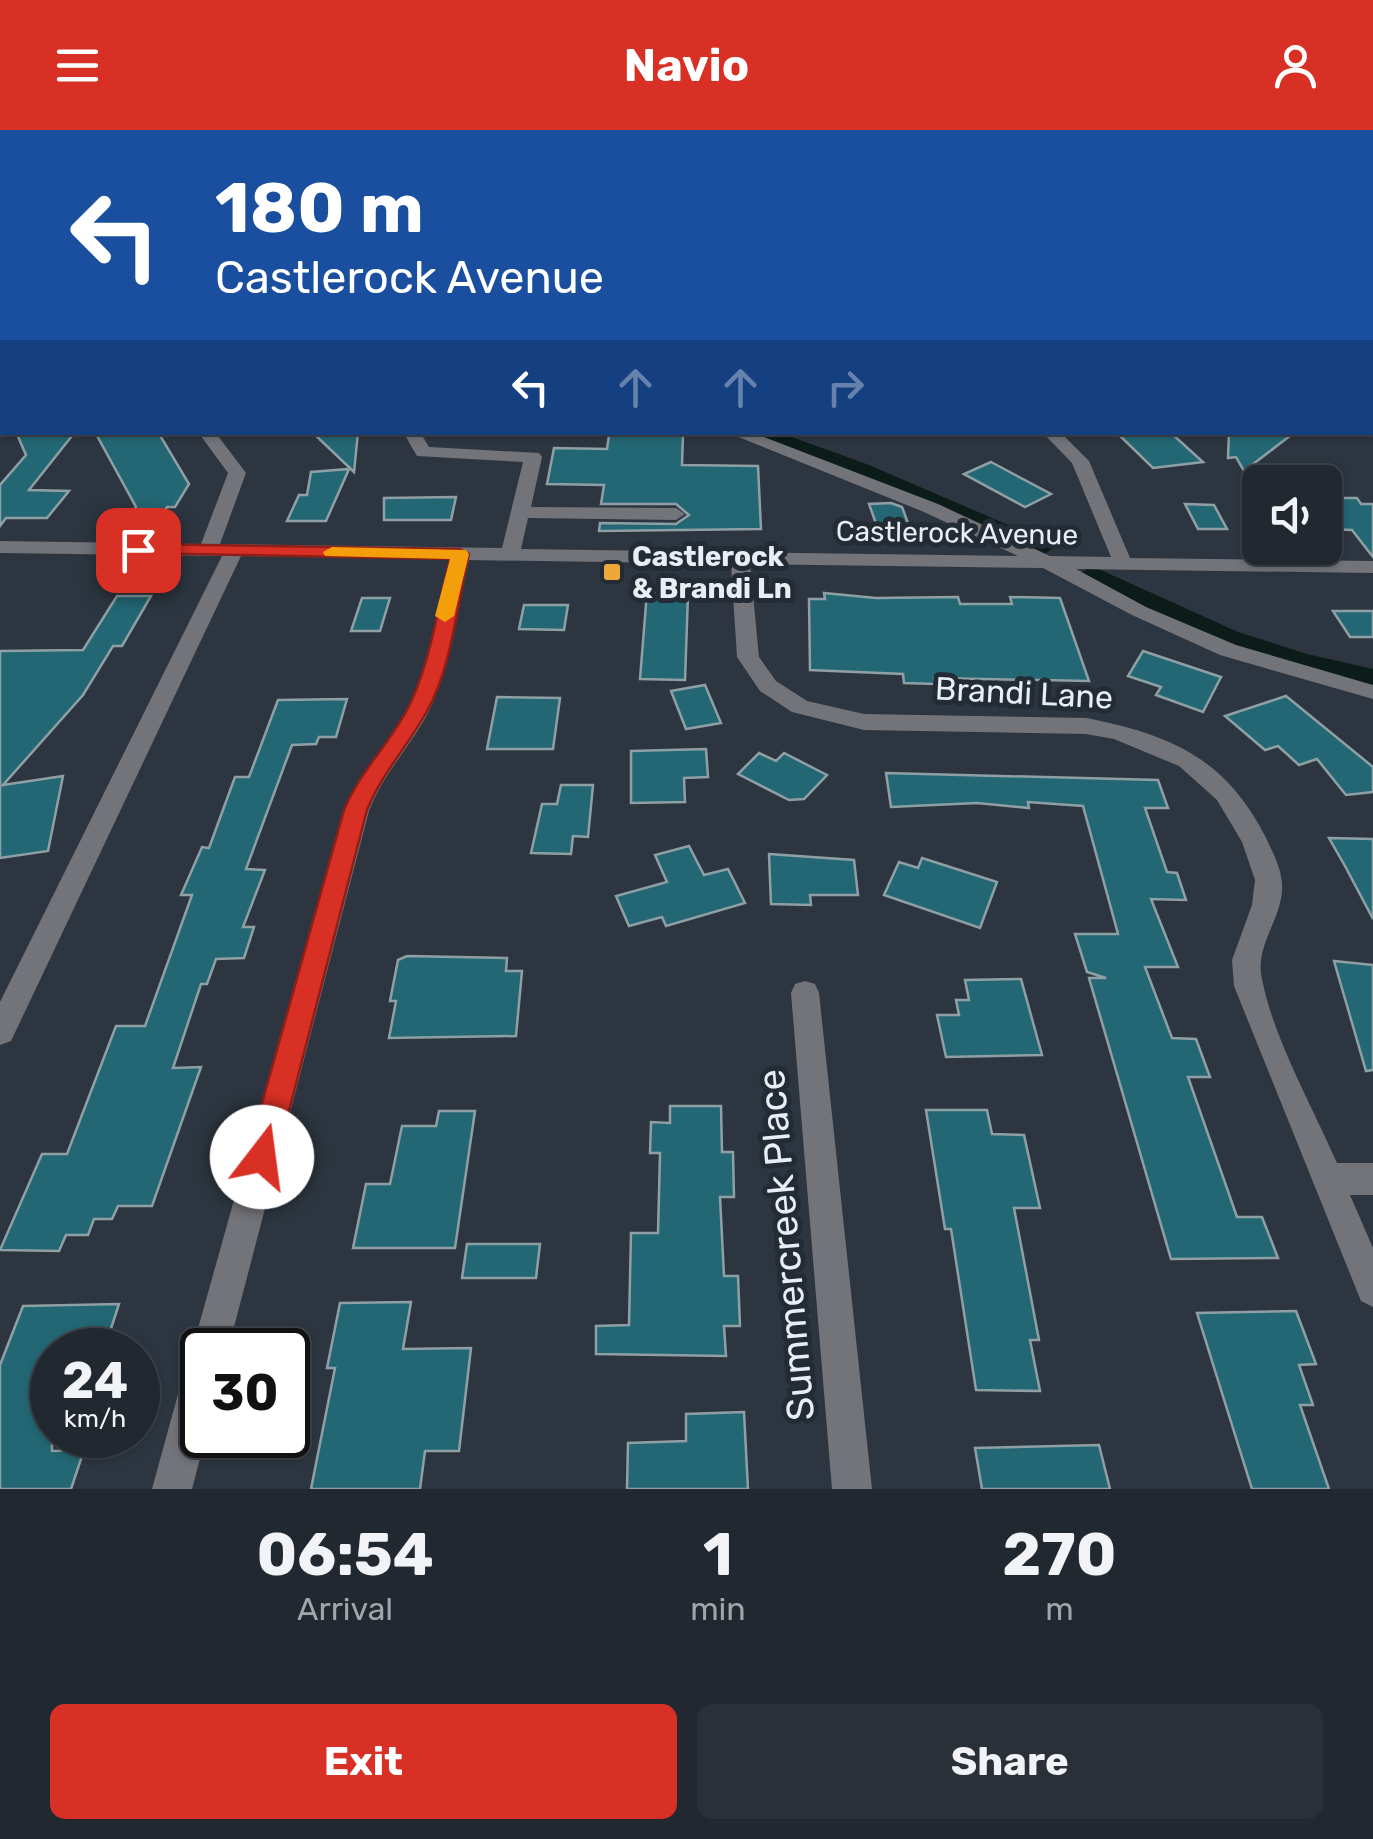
<!DOCTYPE html>
<style>
body{margin:0;font-family:Rubik,sans-serif;background:#2a3038;color:#f1f3f6;height:100vh;display:flex;flex-direction:column;font-size:38px;white-space:nowrap}
*{box-sizing:border-box;margin:0}
p{font-size:32px;color:#a2a6ab}
.icon{flex:none;width:55px;height:55px;fill:none;stroke:currentColor;stroke-width:2;stroke-linecap:round;stroke-linejoin:round}
.map{position:relative;height:1359px;overflow:hidden}
.side{display:flex;flex-direction:column;background:#222830;flex:1}
.side>*{flex:none}
.hud{position:absolute;left:0px;top:0px;width:1375px;height:305px;box-shadow:0 2px 8px #0004,0 0 0 2px #3f444c;background:#1a4fa0;color:#fff;overflow:hidden}
.tools{position:absolute;left:1242px;top:335px;display:grid;gap:20px}
.tools a{display:grid;place-items:center;width:100px;height:100px;border-radius:15px;background:#222830;box-shadow:0 2px 8px #0004,0 0 0 2px #3f444c;font-size:50px}
.speed{position:absolute;left:30px;top:1198px;display:flex;gap:20px;font-size:50px;font-weight:700;text-align:center}
.speed>*{display:grid;place-content:center;width:130px;height:130px;border-radius:50%;background:#222830;box-shadow:0 2px 8px #0004,0 0 0 2px #3f444c;line-height:1}
.speed small{font-size:25px;font-weight:400}
.speed .limit{border:5px solid #111;border-radius:15px;background:#fff;color:#111}
.pin{position:absolute;display:grid;place-items:center;width:85px;height:85px;color:#fff;margin:-42px;border-radius:20px;box-shadow:0 5px 15px #0006}
.me{position:absolute;width:110px;margin:-55px;rotate:15deg;stroke-linejoin:round;filter:drop-shadow(0 0 8px #0008)}
.turn{display:flex;align-items:center;gap:35px;height:210px;padding:0 50px;font-size:45px}
.turn .icon{width:130px;height:130px;stroke-width:2.5}
.turn b{display:block;font-size:70px;line-height:85px}
.lanes{display:flex;align-items:center;height:95px;padding:0 50px;background:#0003;justify-content:center;gap:50px;direction:ltr}
.lanes .off{opacity:.35}
.eta{display:flex;justify-content:space-evenly;align-items:center;height:170px;text-align:center}
.eta b{font-size:60px;font-weight:700;line-height:70px}
.action{display:flex;gap:20px;margin-top:auto;padding:20px 50px}
.action a{flex:1;height:115px;border-radius:15px;background:#d93025;color:#fff;font-size:40px;font-weight:700;line-height:115px;text-align:center}
.action a+a{background:#2a3038;color:#f1f3f6}
header{display:flex;justify-content:space-between;align-items:center;height:130px;padding:0 50px;background:#d93025;color:#fff;font-size:45px;font-weight:700}
.map>svg:first-child{display:block}
.lines{fill:none;stroke-linecap:round;stroke-linejoin:round}
.canal{fill:#0c1c18;fill-rule:evenodd}
.building{fill:#236774;stroke:#8fa0a4;stroke-width:2.5}
.minor{fill:#73747a;fill-rule:evenodd}
.major{fill:#b1b2be;fill-rule:evenodd}
.route{fill:#d93025;stroke:#8d1f18;stroke-width:2.5}
.slow{fill:#f59e0b}
.poi-dot{fill:#eda83b;stroke:#232c35;stroke-width:4}
.labels{text-anchor:middle;dominant-baseline:central;stroke-width:10;stroke-linejoin:round;paint-order:stroke}
.far-street-label{font-size:28px;fill:#e8eef4;stroke:#232c35}
.far-poi-label{font-size:28px;font-weight:bold;fill:#e8eef4;stroke:#232c35;text-anchor:start}
.street-label{font-size:32px;fill:#e8eef4;stroke:#232c35}
.near-street-label{font-size:38px;fill:#e8eef4;stroke:#232c35}
</style>
<header><svg class="icon" aria-label="menu" viewBox="0 0 24 24"><path d="M4 6h16M4 12h16M4 18h16"/></svg>Navio<svg class="icon" aria-label="person" viewBox="0 0 24 24"><circle cx="12" cy="8" r="4"/><path d="M4 21q1-7 8-7t8 7"/></svg></header>
<div class="map">
<svg width="1373" height="1359" viewBox="0 0 1373 1359">
<rect width="100%" height="100%" fill="#2d3640"/>
<g class="lines">
<!-- canal -->
<g class="canal">
<polygon points="745,302 778,302 869,335 1050,413 1054,418 1041,426 1032,423"/>
<path d="M1092 436 1238 502 1307 524 1373 539V557C1270 536 1175 500 1083 450L1079 444Z"/>
</g>
</g>
<!-- building -->
<g class="building">
<polygon points="16,302 75,302 29,360 69,361 47,388 6,388 0,396 0,355 26,325"/>
<polygon points="95,302 158,302 189,354 175,377 167,377 158,390 127,390 136,377"/>
<polygon points="312,302 358,302 354,342"/>
<polygon points="1116,302 1170,302 1203,332 1153,338"/>
<polygon points="1229,302 1295,302 1244,341 1236,327 1228,328"/>
<polygon points="609,305 683,305 682,335 758,336 761,399 599,401 600,393 676,394 689,385 676,374 601,374 604,355 547,354 554,318 607,319"/>
<polygon points="991,332 1051,364 1025,377 964,344"/>
<polygon points="349,339 326,391 287,391 299,365 307,365 311,342"/>
<polygon points="456,367 451,390 384,390 384,368"/>
<polygon points="1325,368 1357,368 1361,374 1373,374 1373,427 1352,400 1325,399"/>
<polygon points="891,373 902,377 911,401 879,402 869,374"/>
<polygon points="1185,374 1214,375 1227,399 1198,399"/>
<polygon points="647,462 686,462 688,465 685,550 640,549"/>
<polygon points="824,463 876,468 958,467 960,474 1012,474 1010,467 1060,468 1089,551 934,548 935,554 904,553 903,544 810,540 809,469 825,469"/>
<polygon points="117,466 151,466 122,516 113,516 83,565 3,655 63,646 48,721 0,728 0,521 83,520"/>
<polygon points="362,468 390,468 380,501 351,501"/>
<polygon points="524,475 568,475 564,500 519,499"/>
<polygon points="1333,481 1373,481 1373,507 1350,507"/>
<polygon points="1143,521 1221,547 1203,582 1156,565 1161,557 1128,546"/>
<polygon points="705,555 721,593 686,599 671,561"/>
<polygon points="1286,566 1373,637 1373,662 1346,665 1317,629 1299,635 1278,616 1265,620 1225,586"/>
<polygon points="497,567 560,568 553,619 487,619"/>
<polygon points="347,569 336,607 319,607 316,614 292,615 246,739 265,740 243,797 254,797 244,828 216,829 207,854 201,854 173,938 201,937 152,1076 118,1076 112,1089 94,1089 88,1105 66,1105 59,1121 0,1120 42,1024 67,1024 116,896 145,896 192,765 181,765 202,717 209,718 235,647 249,647 278,570"/>
<polygon points="706,619 708,647 684,648 685,672 631,673 631,621"/>
<polygon points="759,623 776,631 784,623 827,645 804,669 789,670 738,644"/>
<polygon points="886,643 1158,650 1168,678 1145,678 1167,742 1177,743 1186,770 1151,769 1178,837 1145,837 1172,908 1196,909 1210,947 1188,947 1237,1087 1262,1087 1278,1128 1171,1129 1089,848 1106,848 1087,842 1075,804 1118,804 1083,676 1028,672 1029,678 977,673 891,677"/>
<polygon points="561,655 593,655 588,707 573,706 571,724 531,723 542,674 557,674"/>
<polygon points="1329,708 1373,709 1373,789 1345,736"/>
<polygon points="689,716 704,745 728,739 745,773 666,796 662,787 629,796 616,766 667,752 655,725"/>
<polygon points="769,724 854,730 858,765 810,765 811,775 771,774"/>
<polygon points="922,728 997,752 980,798 884,765 899,732 918,738"/>
<polygon points="407,826 507,828 506,841 522,841 516,906 389,908 396,871 390,871 398,830"/>
<polygon points="1334,831 1373,835 1373,940 1366,941"/>
<polygon points="1021,849 1042,925 946,927 937,885 959,885 956,870 969,870 965,850"/>
<polygon points="670,976 721,976 722,1022 733,1022 734,1067 720,1067 724,1146 738,1146 740,1196 724,1196 726,1226 596,1224 596,1196 629,1195 631,1103 658,1103 660,1023 650,1023 651,992 670,993"/>
<polygon points="926,980 987,980 992,1004 1024,1005 1040,1078 1014,1078 1039,1210 1030,1210 1040,1261 976,1260 951,1099 945,1099"/>
<polygon points="439,981 475,981 455,1118 353,1118 366,1054 390,1054 402,996 436,996"/>
<polygon points="467,1114 540,1114 536,1148 462,1148"/>
<polygon points="411,1172 403,1219 471,1218 459,1321 425,1321 420,1359 311,1359 335,1238 327,1238 340,1173"/>
<polygon points="119,1174 104,1220 52,1220 52,1321 84,1320 71,1359 0,1359 0,1235 23,1176"/>
<polygon points="1296,1181 1316,1234 1299,1235 1313,1275 1300,1275 1329,1359 1252,1359 1197,1183"/>
<polygon points="744,1282 748,1359 627,1359 628,1313 686,1311 686,1284"/>
<polygon points="1099,1315 1110,1359 982,1359 975,1318"/>
</g>
<g class="lines">
<!-- minor -->
<g class="minor">
<rect x="601" y="0" width="10" height="2"/>
<polygon points="815,0 825,0 826,2 816,2"/>
<polygon points="985,0 995,0 996,2 986,2"/>
<polygon points="1170,0 1171,2 1160,1 1160,0"/>
<rect x="1372" y="27" width="1" height="6"/>
<rect x="1372" y="103" width="1" height="8"/>
<polygon points="2,126 2,135 0,136 0,127"/>
<path d="M198 302H215L246 343 220 414 502 418 523 332 417 326 403 302H420L429 317 539 323 542 327 531 377 676 378 685 384 676 390 528 388 521 419 1018 426 924 382 726 302H751L938 374 1050 426 1111 427 1072 333 1042 302H1060L1089 331 1130 428 1373 431V443L1076 439 1146 477 1236 515 1373 555V569L1220 525 1132 485 1043 438 750 434 759 527 776 551 807 571 864 584 1086 588C1168 604 1224 627 1264 704 1271 719 1281 736 1282 754 1284 788 1254 814 1262 849 1273 907 1313 978 1337 1033H1373V1065H1350L1373 1118V1177L1361 1171 1234 856 1232 830 1252 775 1255 750 1242 712 1217 670 1179 636 1114 609 1086 604 864 600 792 582 760 561 737 527 731 434 469 430C457 480 452 534 429 581 411 616 383 644 369 681L228 1220H202V1305H206L192 1359H152L183 1246 189 1233 196 1230 192 1220 343 681C359 644 387 616 406 581 430 534 437 480 449 429L241 426 11 911 0 915V872L222 426 0 423V411L201 414 228 343Z"/>
<polygon points="805,851 815,854 819,863 872,1359 832,1359 791,863 795,854"/>
</g>
<!-- major -->
<polygon class="major" points="1044,0 1373,0 1373,5 1372,2"/>
</g>
<!-- route -->
<path class="route" d="M138 414 460 419 469 424C458 471 451 540 427 581 408 616 382 643 367 680L277 1027 272 1037 262 1041 251 1037 247 1027 344 680C361 639 392 612 410 574 431 530 438 476 450 429L132 423 130 420Z"/>
<!-- slow -->
<polygon class="slow" points="332,417 466,420 469,424 454,486 445,492 435,486 450,429 325,426 323,422"/>
<!-- markers -->
<rect class="poi-dot" x="602" y="432" width="20" height="20" rx="5"/>
<g class="labels">
<!-- far-street labels -->
<g class="far-street-label">
<text transform="translate(957 403) rotate(1)">Castlerock Avenue</text>
</g>
<!-- far-poi labels -->
<g class="far-poi-label">
<text x="632" y="426">Castlerock<tspan x="632" dy="32">&amp; Brandi Ln</tspan></text>
</g>
<!-- street labels -->
<g class="street-label">
<text transform="translate(1024 563) rotate(3)">Brandi Lane</text>
</g>
<!-- near-street labels -->
<g class="near-street-label">
<text transform="translate(786 1115) rotate(-95)">Summercreek Place</text>
</g>
</g>
</svg>
<div class="tools">
<a><svg class="icon" aria-label="sound" viewBox="0 0 24 24"><path d="M4 9h4l5-4v14l-5-4H4zM17 9q2 3 0 6"/></svg></a>
</div>
<div class="speed"><div>24<small>km/h</small></div><div class="limit">30</div></div>
<div class="pin" style="left:138px;top:420px;background:#d93025"><svg class="icon" aria-label="arrive" viewBox="0 0 24 24"><path d="M6 21V4h12l-3 4 3 4H6"/></svg></div>
<svg class="me" style="left:262px;top:1027px" viewBox="-20 -20 40 40"><circle r="19" fill="#fff"/><path d="M0-13L10 11 0 6-10 11z" fill="#d93025"/></svg>
<div class="hud">
<div class="turn"><svg class="icon" aria-label="left" viewBox="0 0 24 24"><path d="M17 20v-9H6M10 6l-5 5 5 5"/></svg><div><b>180 m</b>Castlerock Avenue</div></div>
<div class="lanes"><svg class="icon" aria-label="left" viewBox="0 0 24 24"><path d="M17 20v-9H6M10 6l-5 5 5 5"/></svg><svg class="icon off" aria-label="ahead" viewBox="0 0 24 24"><path d="M12 20V5M6 11l6-6 6 6"/></svg><svg class="icon off" aria-label="ahead" viewBox="0 0 24 24"><path d="M12 20V5M6 11l6-6 6 6"/></svg><svg class="icon off" aria-label="right" viewBox="0 0 24 24"><path d="M7 20v-9h11M14 6l5 5-5 5"/></svg></div>
</div>
</div>
<section class="side">
<div class="eta">
<div><b>06:54</b><p>Arrival</p></div>
<div><b>1</b><p>min</p></div>
<div><b>270</b><p>m</p></div>
</div>
<div class="action"><a>Exit</a><a>Share</a></div>
</section>
